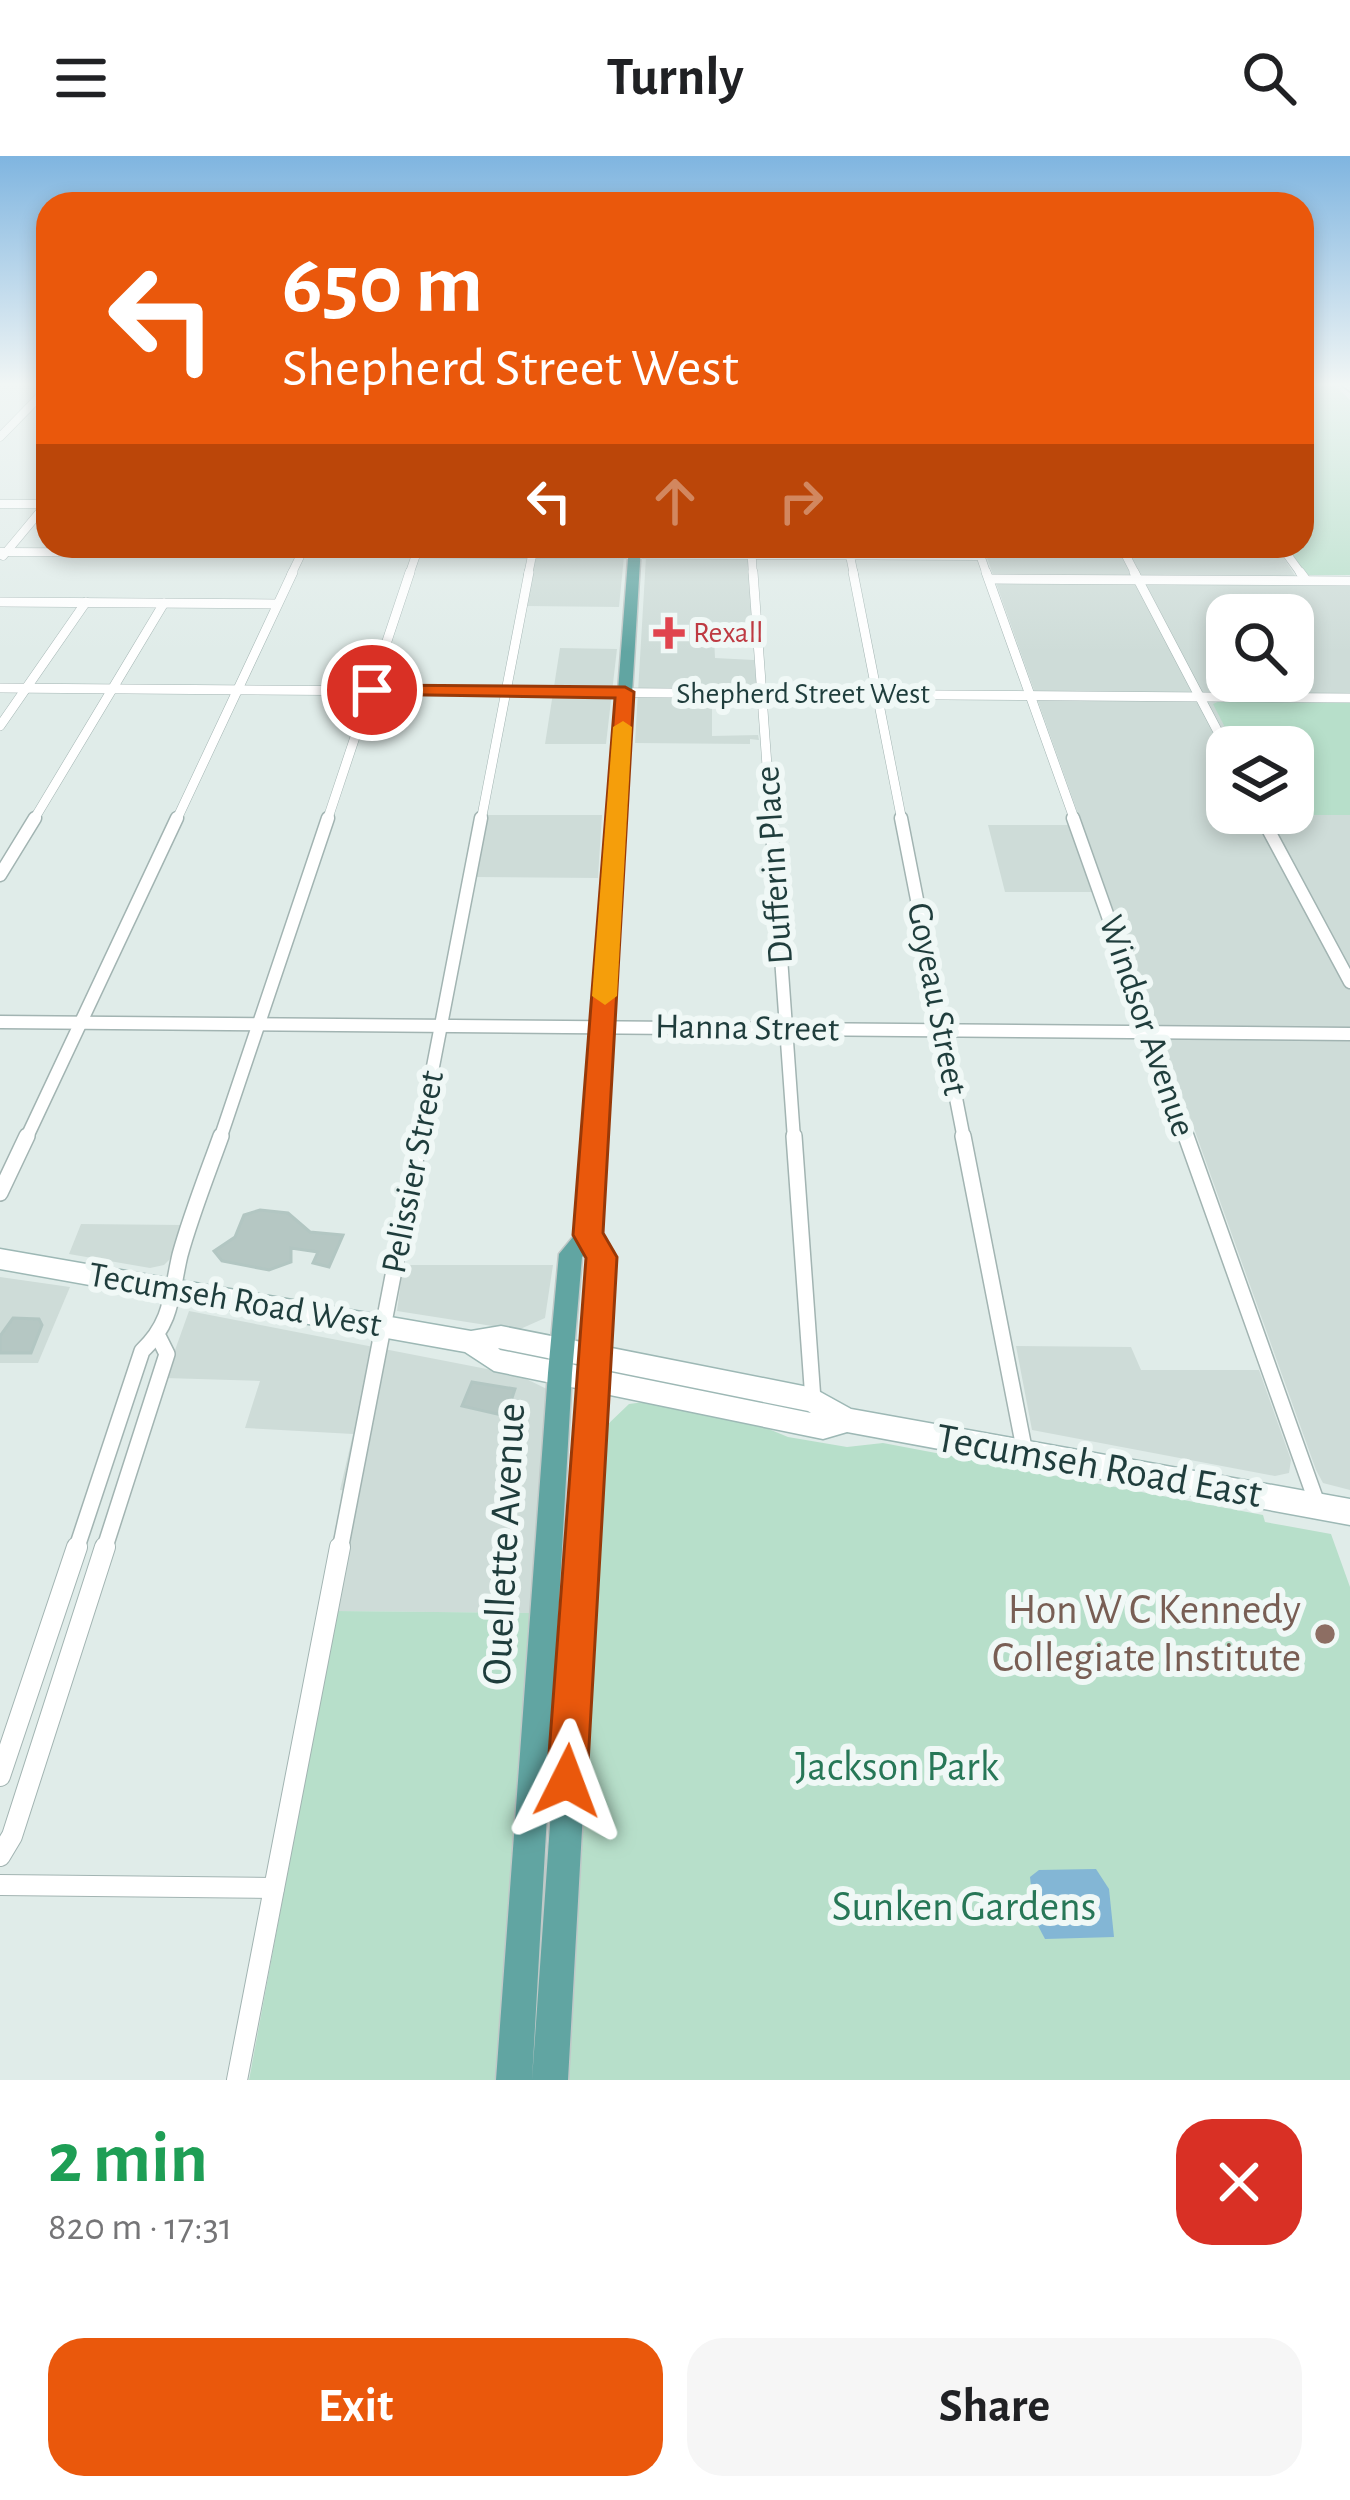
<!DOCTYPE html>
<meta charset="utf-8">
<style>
body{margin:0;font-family:"Alegreya Sans",sans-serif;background:#f6f6f6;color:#202124;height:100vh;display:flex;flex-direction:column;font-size:45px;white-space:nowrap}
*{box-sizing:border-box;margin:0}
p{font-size:39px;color:#757577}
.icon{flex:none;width:66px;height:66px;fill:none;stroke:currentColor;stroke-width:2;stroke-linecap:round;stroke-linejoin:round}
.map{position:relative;height:1924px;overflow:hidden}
.details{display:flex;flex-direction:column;background:#fff;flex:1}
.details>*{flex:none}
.guide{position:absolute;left:36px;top:36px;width:1278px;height:366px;border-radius:36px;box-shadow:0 6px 18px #0003;background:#ea580c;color:#fff;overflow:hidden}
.controls{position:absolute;left:1206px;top:438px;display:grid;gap:24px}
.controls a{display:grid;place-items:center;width:108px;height:108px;border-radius:24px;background:#fff;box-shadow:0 6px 18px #0003;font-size:60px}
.pin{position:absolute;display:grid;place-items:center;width:102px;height:102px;color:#fff;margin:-51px;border:6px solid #fff;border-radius:50%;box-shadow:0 3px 12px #0007}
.me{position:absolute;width:132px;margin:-66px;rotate:3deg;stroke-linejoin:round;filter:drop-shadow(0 0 9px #0008)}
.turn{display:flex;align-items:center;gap:42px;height:252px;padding:0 48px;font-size:54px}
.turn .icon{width:156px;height:156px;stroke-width:2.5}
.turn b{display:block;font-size:84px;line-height:102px}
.lanes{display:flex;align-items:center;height:114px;padding:0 48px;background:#0003;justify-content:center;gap:60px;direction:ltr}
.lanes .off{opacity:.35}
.round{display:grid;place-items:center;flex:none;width:126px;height:126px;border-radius:36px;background:#f6f6f6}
.overview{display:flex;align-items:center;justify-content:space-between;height:204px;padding:0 48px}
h1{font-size:72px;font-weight:700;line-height:90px;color:#1e9e55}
.button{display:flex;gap:24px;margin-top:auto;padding:24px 48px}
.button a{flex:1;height:138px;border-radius:36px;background:#ea580c;color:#fff;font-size:48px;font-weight:700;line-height:138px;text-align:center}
.button a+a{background:#f6f6f6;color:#202124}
header{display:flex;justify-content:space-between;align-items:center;height:156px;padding:0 48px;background:#fff;font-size:54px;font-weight:700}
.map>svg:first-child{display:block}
.built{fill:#cedcd8;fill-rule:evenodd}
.green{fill:#b7dfca}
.water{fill:#83b6d5}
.building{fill:#b5c7c3;stroke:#b2c6c2;stroke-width:3}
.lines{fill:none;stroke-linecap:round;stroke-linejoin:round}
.street-far4-casing{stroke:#a2b4b2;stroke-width:9}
.street-far3-casing{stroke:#a2b4b2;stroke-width:10}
.street-far2-casing{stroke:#a2b4b2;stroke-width:15}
.street-far1-casing{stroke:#a2b4b2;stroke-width:18}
.street-casing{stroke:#a2b4b2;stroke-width:22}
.secondary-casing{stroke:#9db8b5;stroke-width:3}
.primary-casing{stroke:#c0c9c8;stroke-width:3}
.street-far4{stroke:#fff;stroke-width:8}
.street-far3{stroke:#fff;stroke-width:9}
.street-far2{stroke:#fff;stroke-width:12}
.street-far1{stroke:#fff;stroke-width:15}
.street{stroke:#fff;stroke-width:20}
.secondary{fill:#fff;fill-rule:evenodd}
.primary{fill:#61a5a2;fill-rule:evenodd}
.route{fill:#ea580c;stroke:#983908;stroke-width:3}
.slow{fill:#f59e0b}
.health-dot{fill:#e0444e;stroke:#f0f8f6;stroke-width:4.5}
.education-dot{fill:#8d6e63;stroke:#f0f8f6;stroke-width:4.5}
.labels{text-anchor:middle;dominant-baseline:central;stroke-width:12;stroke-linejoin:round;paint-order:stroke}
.far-health-label{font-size:30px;fill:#be3a42;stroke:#f0f8f6;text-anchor:start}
.far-street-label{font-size:30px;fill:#1f3d3c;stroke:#f0f8f6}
.street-label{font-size:36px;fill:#1f3d3c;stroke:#f0f8f6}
.near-street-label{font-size:42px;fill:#1f3d3c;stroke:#f0f8f6}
.near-education-label{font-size:42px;fill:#785e54;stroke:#f0f8f6;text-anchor:end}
.near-park-label{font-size:42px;fill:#277757;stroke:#f0f8f6}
</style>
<header><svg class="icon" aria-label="menu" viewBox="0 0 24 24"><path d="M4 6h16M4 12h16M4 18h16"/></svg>Turnly<svg class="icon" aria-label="search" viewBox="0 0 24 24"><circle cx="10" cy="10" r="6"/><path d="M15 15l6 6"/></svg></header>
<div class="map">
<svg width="1350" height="1924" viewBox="0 0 1350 1924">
<rect width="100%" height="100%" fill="#e0ece9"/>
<!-- built -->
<g class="built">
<polygon points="574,390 625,390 619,451 527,450 536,401 571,401"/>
<path d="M911 390H1276L1296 421 1350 427V873L1156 872 1105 736H1005L988 669H1082L986 399 913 397ZM1227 459H1293V525H1227ZM1227 591H1293V657H1227Z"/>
<polygon points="740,400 748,403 753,481 714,481 715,502 754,504 757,533 752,540 712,540 712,580 758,579 759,584 750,583 750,588 635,587 646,401"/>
<polygon points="560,492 617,493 606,588 545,588"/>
<polygon points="488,659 602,659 598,722 475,721"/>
<polygon points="1162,883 1350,884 1350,1334 1323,1327 1316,1314"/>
<polygon points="81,1068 183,1069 175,1098 164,1109 150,1112 69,1098"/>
<polygon points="403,1109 553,1109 545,1162 518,1174 397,1155"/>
<polygon points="0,1121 70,1131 38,1207 0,1207"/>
<polygon points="189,1155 518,1219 549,1234 535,1457 336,1455 360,1335 340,1334 353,1278 245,1272 260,1225 165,1222"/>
<polygon points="1016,1190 1131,1191 1141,1214 1259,1214 1291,1304 1289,1317 1275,1320 1032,1274"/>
</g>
<!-- green -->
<g class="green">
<polygon points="1302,227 1333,227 1350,244 1350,419 1303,419 1282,390 1302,390"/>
<polygon points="1220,545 1350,546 1350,659 1272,659 1293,657 1293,591 1235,591 1213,548"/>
<polygon points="644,1246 752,1266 788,1281 847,1291 883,1287 1263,1359 1265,1366 1331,1378 1350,1431 1350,1924 564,1924 605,1271 629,1248"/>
<polygon points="336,1455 535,1457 500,1924 249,1924"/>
</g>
<!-- water -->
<polygon class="water" points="1096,1713 1109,1733 1114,1781 1045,1783 1035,1764 1030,1721 1039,1714"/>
<!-- building -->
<g class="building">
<polygon points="260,1054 288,1057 310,1076 343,1079 329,1111 313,1107 318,1096 291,1092 291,1106 269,1114 222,1105 214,1095 235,1081 244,1059"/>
<polygon points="13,1162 39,1163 42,1169 31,1197 0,1197 0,1180"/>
<polygon points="472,1226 515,1233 506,1260 462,1250"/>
</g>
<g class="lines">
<defs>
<g id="street-far4">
<polyline points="0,281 48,232"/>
<polyline points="0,348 48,348"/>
<polyline points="751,390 753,419"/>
<polyline points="977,390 987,419"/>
<polyline points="1121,390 1136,419"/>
<polyline points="1281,390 1302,419"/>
<polyline points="849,395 854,419"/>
<polyline points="0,396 981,400"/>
<polyline points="3,400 48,346"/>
<polyline points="291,419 305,390"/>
<polyline points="409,419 419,390"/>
<polyline points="528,419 534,390"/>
</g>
<g id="street-far3">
<polyline points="753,416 771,665"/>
<polyline points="853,416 902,665"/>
<polyline points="986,416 1075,665"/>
<polyline points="1134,416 1227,593"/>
<polyline points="1300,416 1306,424"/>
<polyline points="989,423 1350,425"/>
<polyline points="0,446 277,448"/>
<polyline points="0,532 1350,542"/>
<polyline points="0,570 86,446"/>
<polyline points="1260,657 1264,665"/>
<polyline points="33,665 164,447"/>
<polyline points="176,665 293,416"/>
<polyline points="327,665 410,416"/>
<polyline points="481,665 529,416"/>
</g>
<g id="street-far2">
<polyline points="771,662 794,983"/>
<polyline points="901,662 964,983"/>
<polyline points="1073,662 1187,983"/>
<polyline points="1262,662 1350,826"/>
<polyline points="0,719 35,662"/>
<polyline points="0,866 1350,878"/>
<polyline points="26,983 177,662"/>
<polyline points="220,983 328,662"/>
<polyline points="419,983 481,662"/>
</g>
<g id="street-far1">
<polyline points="794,980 813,1244"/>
<polyline points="963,980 1025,1297"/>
<polyline points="1186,980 1318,1350"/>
<polyline points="0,1037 27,980"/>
<path d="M76 1394 142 1195C173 1166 171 1137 180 1099 191 1059 207 1019 221 980"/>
<polyline points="104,1394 167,1198 159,1182"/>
<polyline points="340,1394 420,980"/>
</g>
<g id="street">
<polyline points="0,1620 77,1391"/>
<polyline points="0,1700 12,1680 105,1391"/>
<polyline points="0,1729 274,1732"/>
<polyline points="237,1924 340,1391"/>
</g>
<g id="secondary">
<polygon points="1339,227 1350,227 1350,235"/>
<path d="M0 1093 471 1175 501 1170 813 1232 851 1253 1350 1343V1369L847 1276 823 1283 494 1215 465 1196 0 1113ZM498 1192 808 1255 811 1257 500 1194Z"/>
</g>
<polygon id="primary" points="629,390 641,390 599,1078 614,1101 568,1924 532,1924 590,1102 587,1096 582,1101 572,1217 532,1924 496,1924 548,1217 559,1098 577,1076"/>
</defs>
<!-- street-far4 casing -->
<use href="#street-far4" class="street-far4-casing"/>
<!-- street-far3 casing -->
<use href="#street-far3" class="street-far3-casing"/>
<!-- street-far2 casing -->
<use href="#street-far2" class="street-far2-casing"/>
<!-- street-far1 casing -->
<use href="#street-far1" class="street-far1-casing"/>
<!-- street casing -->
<use href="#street" class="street-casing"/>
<!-- secondary casing -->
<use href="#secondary" class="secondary-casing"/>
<!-- primary casing -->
<use href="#primary" class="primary-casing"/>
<!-- street-far4 -->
<use href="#street-far4" class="street-far4"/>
<!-- street-far3 -->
<use href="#street-far3" class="street-far3"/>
<!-- street-far2 -->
<use href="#street-far2" class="street-far2"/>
<!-- street-far1 -->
<use href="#street-far1" class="street-far1"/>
<!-- street -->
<use href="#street" class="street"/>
<!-- secondary -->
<use href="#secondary" class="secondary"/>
<!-- primary -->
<use href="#primary" class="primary"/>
</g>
<!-- sky -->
<linearGradient id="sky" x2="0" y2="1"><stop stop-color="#7fb5e0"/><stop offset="0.46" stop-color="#f1f6f5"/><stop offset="1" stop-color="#f1f6f5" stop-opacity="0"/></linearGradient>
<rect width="1350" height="496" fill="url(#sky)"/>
<!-- route -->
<polygon class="route" points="372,529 625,531 634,536 603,1077 617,1101 587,1625 582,1639 567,1645 553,1639 547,1625 586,1102 573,1079 615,542 365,538 362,534"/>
<!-- slow -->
<polygon class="slow" points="623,565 632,571 617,840 605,849 592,840 613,571"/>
<!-- markers -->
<path class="health-dot" d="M663 459h12v12h12v12h-12v12h-12v-12h-12v-12h12z"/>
<circle class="education-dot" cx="1325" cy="1478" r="12"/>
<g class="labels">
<!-- far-health labels -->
<g class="far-health-label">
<text x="693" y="477">Rexall</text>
</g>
<!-- far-street labels -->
<g class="far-street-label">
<text x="803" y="538">Shepherd Street West</text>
</g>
<!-- street labels -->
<g class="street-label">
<text transform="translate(774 709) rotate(-94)">Dufferin Place</text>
<text transform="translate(937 843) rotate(79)">Goyeau Street</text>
<text transform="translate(1147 870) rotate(71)">Windsor Avenue</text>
<text transform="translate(747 872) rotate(1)">Hanna Street</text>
<text transform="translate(413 1016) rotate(-79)">Pelissier Street</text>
<text transform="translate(235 1144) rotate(10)">Tecumseh Road West</text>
</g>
<!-- near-street labels -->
<g class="near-street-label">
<text transform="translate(1099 1310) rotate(10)">Tecumseh Road East</text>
<text transform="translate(504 1388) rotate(-87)">Ouellette Avenue</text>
</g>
<!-- near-education labels -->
<g class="near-education-label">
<text x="1301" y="1454">Hon W C Kennedy<tspan x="1301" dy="48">Collegiate Institute</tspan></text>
</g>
<!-- near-park labels -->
<g class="near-park-label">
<text x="897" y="1611">Jackson Park</text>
<text x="964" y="1751">Sunken Gardens</text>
</g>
</g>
</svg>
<div class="controls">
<a><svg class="icon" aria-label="search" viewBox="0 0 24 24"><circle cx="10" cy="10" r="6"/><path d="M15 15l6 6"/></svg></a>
<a><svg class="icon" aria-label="layers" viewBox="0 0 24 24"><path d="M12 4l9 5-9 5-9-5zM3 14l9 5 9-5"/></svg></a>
</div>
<div class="pin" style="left:372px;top:534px;background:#d93025"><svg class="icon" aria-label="arrive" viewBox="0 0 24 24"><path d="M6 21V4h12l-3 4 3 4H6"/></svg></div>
<svg class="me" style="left:567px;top:1625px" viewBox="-20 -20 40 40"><path d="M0-17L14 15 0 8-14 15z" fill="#ea580c" stroke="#fff" stroke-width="4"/></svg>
<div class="guide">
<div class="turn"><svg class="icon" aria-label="left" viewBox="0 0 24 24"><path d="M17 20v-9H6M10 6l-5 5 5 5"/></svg><div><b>650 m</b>Shepherd Street West</div></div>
<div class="lanes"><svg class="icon" aria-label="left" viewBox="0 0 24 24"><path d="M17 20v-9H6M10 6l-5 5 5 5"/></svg><svg class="icon off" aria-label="ahead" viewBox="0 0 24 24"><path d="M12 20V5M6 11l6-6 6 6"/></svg><svg class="icon off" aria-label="right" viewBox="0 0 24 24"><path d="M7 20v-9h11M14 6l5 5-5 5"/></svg></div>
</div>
</div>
<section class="details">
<div class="overview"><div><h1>2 min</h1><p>820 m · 17:31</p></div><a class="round" style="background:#d93025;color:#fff"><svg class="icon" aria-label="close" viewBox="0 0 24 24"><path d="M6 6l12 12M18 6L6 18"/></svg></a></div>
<div class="button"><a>Exit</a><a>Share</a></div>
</section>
